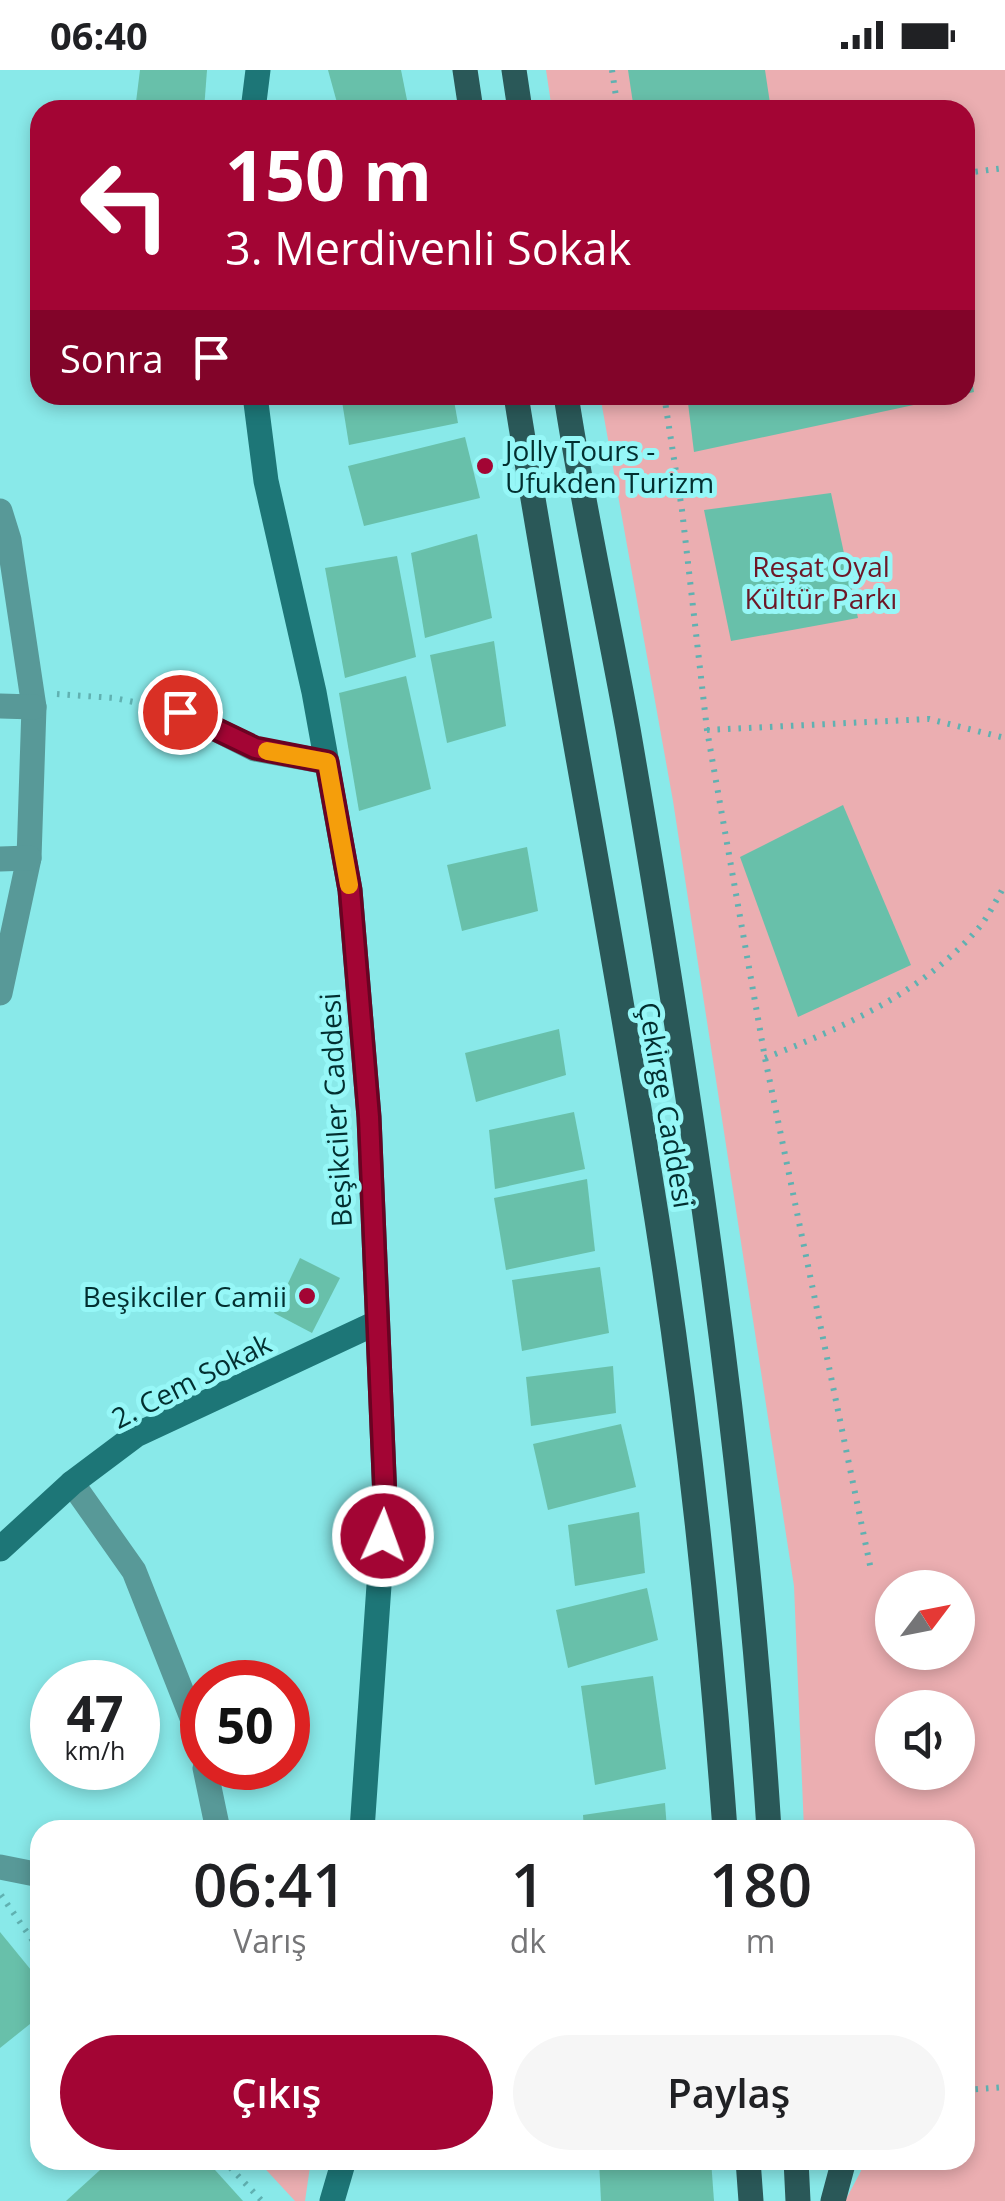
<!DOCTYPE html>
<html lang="tr">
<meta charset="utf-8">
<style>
body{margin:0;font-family:"Open Sans",sans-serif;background:#f6f6f6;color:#202124;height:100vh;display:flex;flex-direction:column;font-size:38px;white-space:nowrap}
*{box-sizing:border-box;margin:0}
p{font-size:32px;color:#757577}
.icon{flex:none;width:55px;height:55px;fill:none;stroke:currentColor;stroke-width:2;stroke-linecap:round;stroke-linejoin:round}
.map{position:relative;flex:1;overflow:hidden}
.panel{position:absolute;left:30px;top:1750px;width:945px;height:350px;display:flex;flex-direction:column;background:#fff;border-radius:30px;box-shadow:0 5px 15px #0003}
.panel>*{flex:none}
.top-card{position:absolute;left:30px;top:30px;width:945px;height:305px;border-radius:30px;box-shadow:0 5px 15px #0003;background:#a30534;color:#fff;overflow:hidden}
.needle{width:65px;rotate:58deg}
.buttons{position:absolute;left:875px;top:1500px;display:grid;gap:20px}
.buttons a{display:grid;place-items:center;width:100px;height:100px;border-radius:50%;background:#fff;box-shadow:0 5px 15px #0003;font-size:50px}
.speed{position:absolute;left:30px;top:1590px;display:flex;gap:20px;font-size:50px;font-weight:700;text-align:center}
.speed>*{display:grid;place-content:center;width:130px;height:130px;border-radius:50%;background:#fff;box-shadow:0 5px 15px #0003;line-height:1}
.speed small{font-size:25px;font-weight:400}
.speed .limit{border:15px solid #d22;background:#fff;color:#111}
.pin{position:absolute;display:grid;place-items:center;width:85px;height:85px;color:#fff;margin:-42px;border:5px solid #fff;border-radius:50%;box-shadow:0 2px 10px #0007}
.me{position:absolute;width:110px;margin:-55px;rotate:2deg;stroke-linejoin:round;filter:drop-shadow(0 0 8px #0008)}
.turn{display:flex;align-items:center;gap:35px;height:210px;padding:0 30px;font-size:45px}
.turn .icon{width:130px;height:130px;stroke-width:2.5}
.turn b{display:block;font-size:70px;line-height:85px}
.then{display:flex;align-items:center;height:95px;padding:0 30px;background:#0003;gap:20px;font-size:38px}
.eta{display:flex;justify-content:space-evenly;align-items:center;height:170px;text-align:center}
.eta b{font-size:60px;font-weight:600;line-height:70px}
.primary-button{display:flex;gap:20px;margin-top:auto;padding:20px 30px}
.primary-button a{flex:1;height:115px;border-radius:60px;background:#a30534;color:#fff;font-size:40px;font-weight:600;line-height:115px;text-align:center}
.primary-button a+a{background:#f6f6f6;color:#202124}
.status{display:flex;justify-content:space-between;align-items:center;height:70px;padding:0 50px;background:#fff;direction:ltr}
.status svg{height:28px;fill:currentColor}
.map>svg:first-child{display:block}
.green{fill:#ebaeb1;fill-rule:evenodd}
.building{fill:#68c0aa}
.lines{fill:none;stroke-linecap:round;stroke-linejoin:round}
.path{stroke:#60b1b1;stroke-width:6;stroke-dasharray:2.5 8;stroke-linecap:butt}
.street{stroke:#589998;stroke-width:25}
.secondary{stroke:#1d7677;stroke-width:25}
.primary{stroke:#2a5858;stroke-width:25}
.route-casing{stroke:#6a0322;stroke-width:25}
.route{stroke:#a30534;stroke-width:18}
.slow{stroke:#f59e0b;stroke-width:18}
.poi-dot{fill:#a30534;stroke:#96f7f7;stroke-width:4}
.labels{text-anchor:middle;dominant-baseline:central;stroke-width:10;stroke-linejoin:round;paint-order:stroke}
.poi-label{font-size:28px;fill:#022f30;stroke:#96f7f7;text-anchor:start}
.park-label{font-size:28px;fill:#6d1827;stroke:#96f7f7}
.street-label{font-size:28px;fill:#022f30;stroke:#96f7f7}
</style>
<div class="status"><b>06:40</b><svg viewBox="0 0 49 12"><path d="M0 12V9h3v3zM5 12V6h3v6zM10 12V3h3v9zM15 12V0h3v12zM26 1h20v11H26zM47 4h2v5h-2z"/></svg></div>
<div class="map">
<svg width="1005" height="2131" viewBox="0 0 1005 2131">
<rect width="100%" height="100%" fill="#89e9e9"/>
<!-- green -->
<g class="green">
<path d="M546 0H1005V2131H845L861 2101 862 2090H965V1760H804L794 1516 673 731 600 325H965V40H552ZM892 1518H958V1582H892ZM892 1638H958V1702H892Z"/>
<polygon points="257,2090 311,2090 305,2131 295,2131"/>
</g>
<!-- building -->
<g class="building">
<polygon points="140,0 207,0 204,40 135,40"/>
<polygon points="328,0 401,0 409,40 339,40"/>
<polygon points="628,0 765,0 771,40 634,40"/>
<polygon points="967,278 974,322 965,324 965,279"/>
<polygon points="114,325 152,325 152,328 114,331"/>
<polygon points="341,325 453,325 458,353 349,375"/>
<polygon points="687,325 951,325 951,327 694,382"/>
<polygon points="465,367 480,428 364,456 348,396"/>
<polygon points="831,423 858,548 731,571 704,440"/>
<polygon points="477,464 492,548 425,568 411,483"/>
<polygon points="397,486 416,587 345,608 325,498"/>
<polygon points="494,571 506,656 447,673 430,585"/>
<polygon points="406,606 431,719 359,741 339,623"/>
<polygon points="843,735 911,895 798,947 740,787"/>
<polygon points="527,777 538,841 462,861 447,795"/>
<polygon points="559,959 566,1005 476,1032 465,983"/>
<polygon points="574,1042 585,1099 495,1119 489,1060"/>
<polygon points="587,1109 595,1181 506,1200 494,1128"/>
<polygon points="300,1188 340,1208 312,1263 274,1243"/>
<polygon points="600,1197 609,1263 522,1281 512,1210"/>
<polygon points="613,1296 616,1343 531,1356 526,1307"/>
<polygon points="621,1354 636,1417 548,1440 533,1374"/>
<polygon points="639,1442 645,1503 575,1516 568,1455"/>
<polygon points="647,1518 658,1570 568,1598 556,1540"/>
<polygon points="653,1606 666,1699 595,1715 581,1616"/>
<polygon points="665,1733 667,1760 584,1760 583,1745"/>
<polygon points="0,1862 40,1911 40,1946 0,1978"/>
<polygon points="111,2090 206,2090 243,2131 66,2131"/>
<polygon points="599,2090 711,2090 714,2131 601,2131"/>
</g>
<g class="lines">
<!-- path -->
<g class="path">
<polyline points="612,0 618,40"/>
<polyline points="965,103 1005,98"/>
<polyline points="664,325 682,440 707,660 765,988 871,1500"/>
<polyline points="57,624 114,628 154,636"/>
<polyline points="707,660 929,649 1005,668"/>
<path d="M765 988C842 958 920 924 976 861 988 848 996 830 1005 815"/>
<polyline points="1,1825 40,1881"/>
<polyline points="965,2020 1005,2017"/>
<polyline points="223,2090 262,2131"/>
</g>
<!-- street -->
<g class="street">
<polyline points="0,441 9,470 34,637 29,788 0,923"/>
<polyline points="0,636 34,637"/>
<polyline points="180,641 255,679 327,692"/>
<polyline points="0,789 29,788"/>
<polyline points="72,1413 134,1501 198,1663 202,1684"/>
<polyline points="205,1698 218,1760"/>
<polyline points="0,1797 40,1805"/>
</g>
<!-- secondary -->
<g class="secondary">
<polyline points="253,40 258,0"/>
<polyline points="255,325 266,411 314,622 350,820 369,1047 385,1429 362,1760"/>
<polyline points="0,1479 72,1413 136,1365 376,1253"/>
<polyline points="332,2131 344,2090"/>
</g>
<!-- primary -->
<g class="primary">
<polyline points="465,0 471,40"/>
<polyline points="514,0 520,40"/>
<path d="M516 325C557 584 608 841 649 1100 685 1318 709 1539 725 1760"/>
<path d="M566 325C583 437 608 548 628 659 691 1023 746 1391 769 1760"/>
<polyline points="748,2090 751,2131"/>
<polyline points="796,2090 798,2131"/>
<polyline points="833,2131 844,2090"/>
</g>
</g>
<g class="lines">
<defs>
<polyline id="route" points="180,642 255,678 327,692 350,820 369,1047 385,1429 383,1466"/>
</defs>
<!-- route casing -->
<use href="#route" class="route-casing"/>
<!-- route -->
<use href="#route" class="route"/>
<!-- slow -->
<polyline class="slow" points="267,681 327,692 349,815"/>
</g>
<!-- markers -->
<g class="poi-dot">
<circle cx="485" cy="396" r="10"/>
<circle cx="307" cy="1226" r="10"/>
</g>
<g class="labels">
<!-- poi labels -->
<g class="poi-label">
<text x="505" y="380">Jolly Tours -<tspan x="505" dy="32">Ufukden Turizm</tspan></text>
<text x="287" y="1226" text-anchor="end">Beşikciler Camii</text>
</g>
<!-- park labels -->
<g class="park-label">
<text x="821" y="496">Reşat Oyal<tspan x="821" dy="32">Kültür Parkı</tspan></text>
</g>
<!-- street labels -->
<g class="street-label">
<text transform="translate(667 1035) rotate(80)">Çekirge Caddesi</text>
<text transform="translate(335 1040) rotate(-93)">Beşikciler Caddesi</text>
<text transform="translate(191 1310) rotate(-27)">2. Cem Sokak</text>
</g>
</g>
</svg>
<div class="buttons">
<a><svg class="needle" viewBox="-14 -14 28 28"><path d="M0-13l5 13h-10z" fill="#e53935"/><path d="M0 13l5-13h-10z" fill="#757577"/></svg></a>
<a><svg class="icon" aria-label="sound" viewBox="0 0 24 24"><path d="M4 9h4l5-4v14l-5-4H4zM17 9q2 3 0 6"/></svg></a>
</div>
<div class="speed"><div>47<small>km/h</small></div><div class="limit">50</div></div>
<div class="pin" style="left:180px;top:642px;background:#d93025"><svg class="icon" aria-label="arrive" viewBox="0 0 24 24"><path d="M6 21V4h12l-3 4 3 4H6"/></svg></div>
<svg class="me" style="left:383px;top:1466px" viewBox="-20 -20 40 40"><circle r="17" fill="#a30534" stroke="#fff" stroke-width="3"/><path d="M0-11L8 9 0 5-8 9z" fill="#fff"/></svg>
<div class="top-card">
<div class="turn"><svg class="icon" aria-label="left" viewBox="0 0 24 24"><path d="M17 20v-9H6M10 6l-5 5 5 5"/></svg><div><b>150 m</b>3. Merdivenli Sokak</div></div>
<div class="then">Sonra<svg class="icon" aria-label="arrive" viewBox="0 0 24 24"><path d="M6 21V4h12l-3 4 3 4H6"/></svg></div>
</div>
<section class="panel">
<div class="eta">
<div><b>06:41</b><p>Varış</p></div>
<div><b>1</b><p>dk</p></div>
<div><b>180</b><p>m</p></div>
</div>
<div class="primary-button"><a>Çıkış</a><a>Paylaş</a></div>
</section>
</div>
